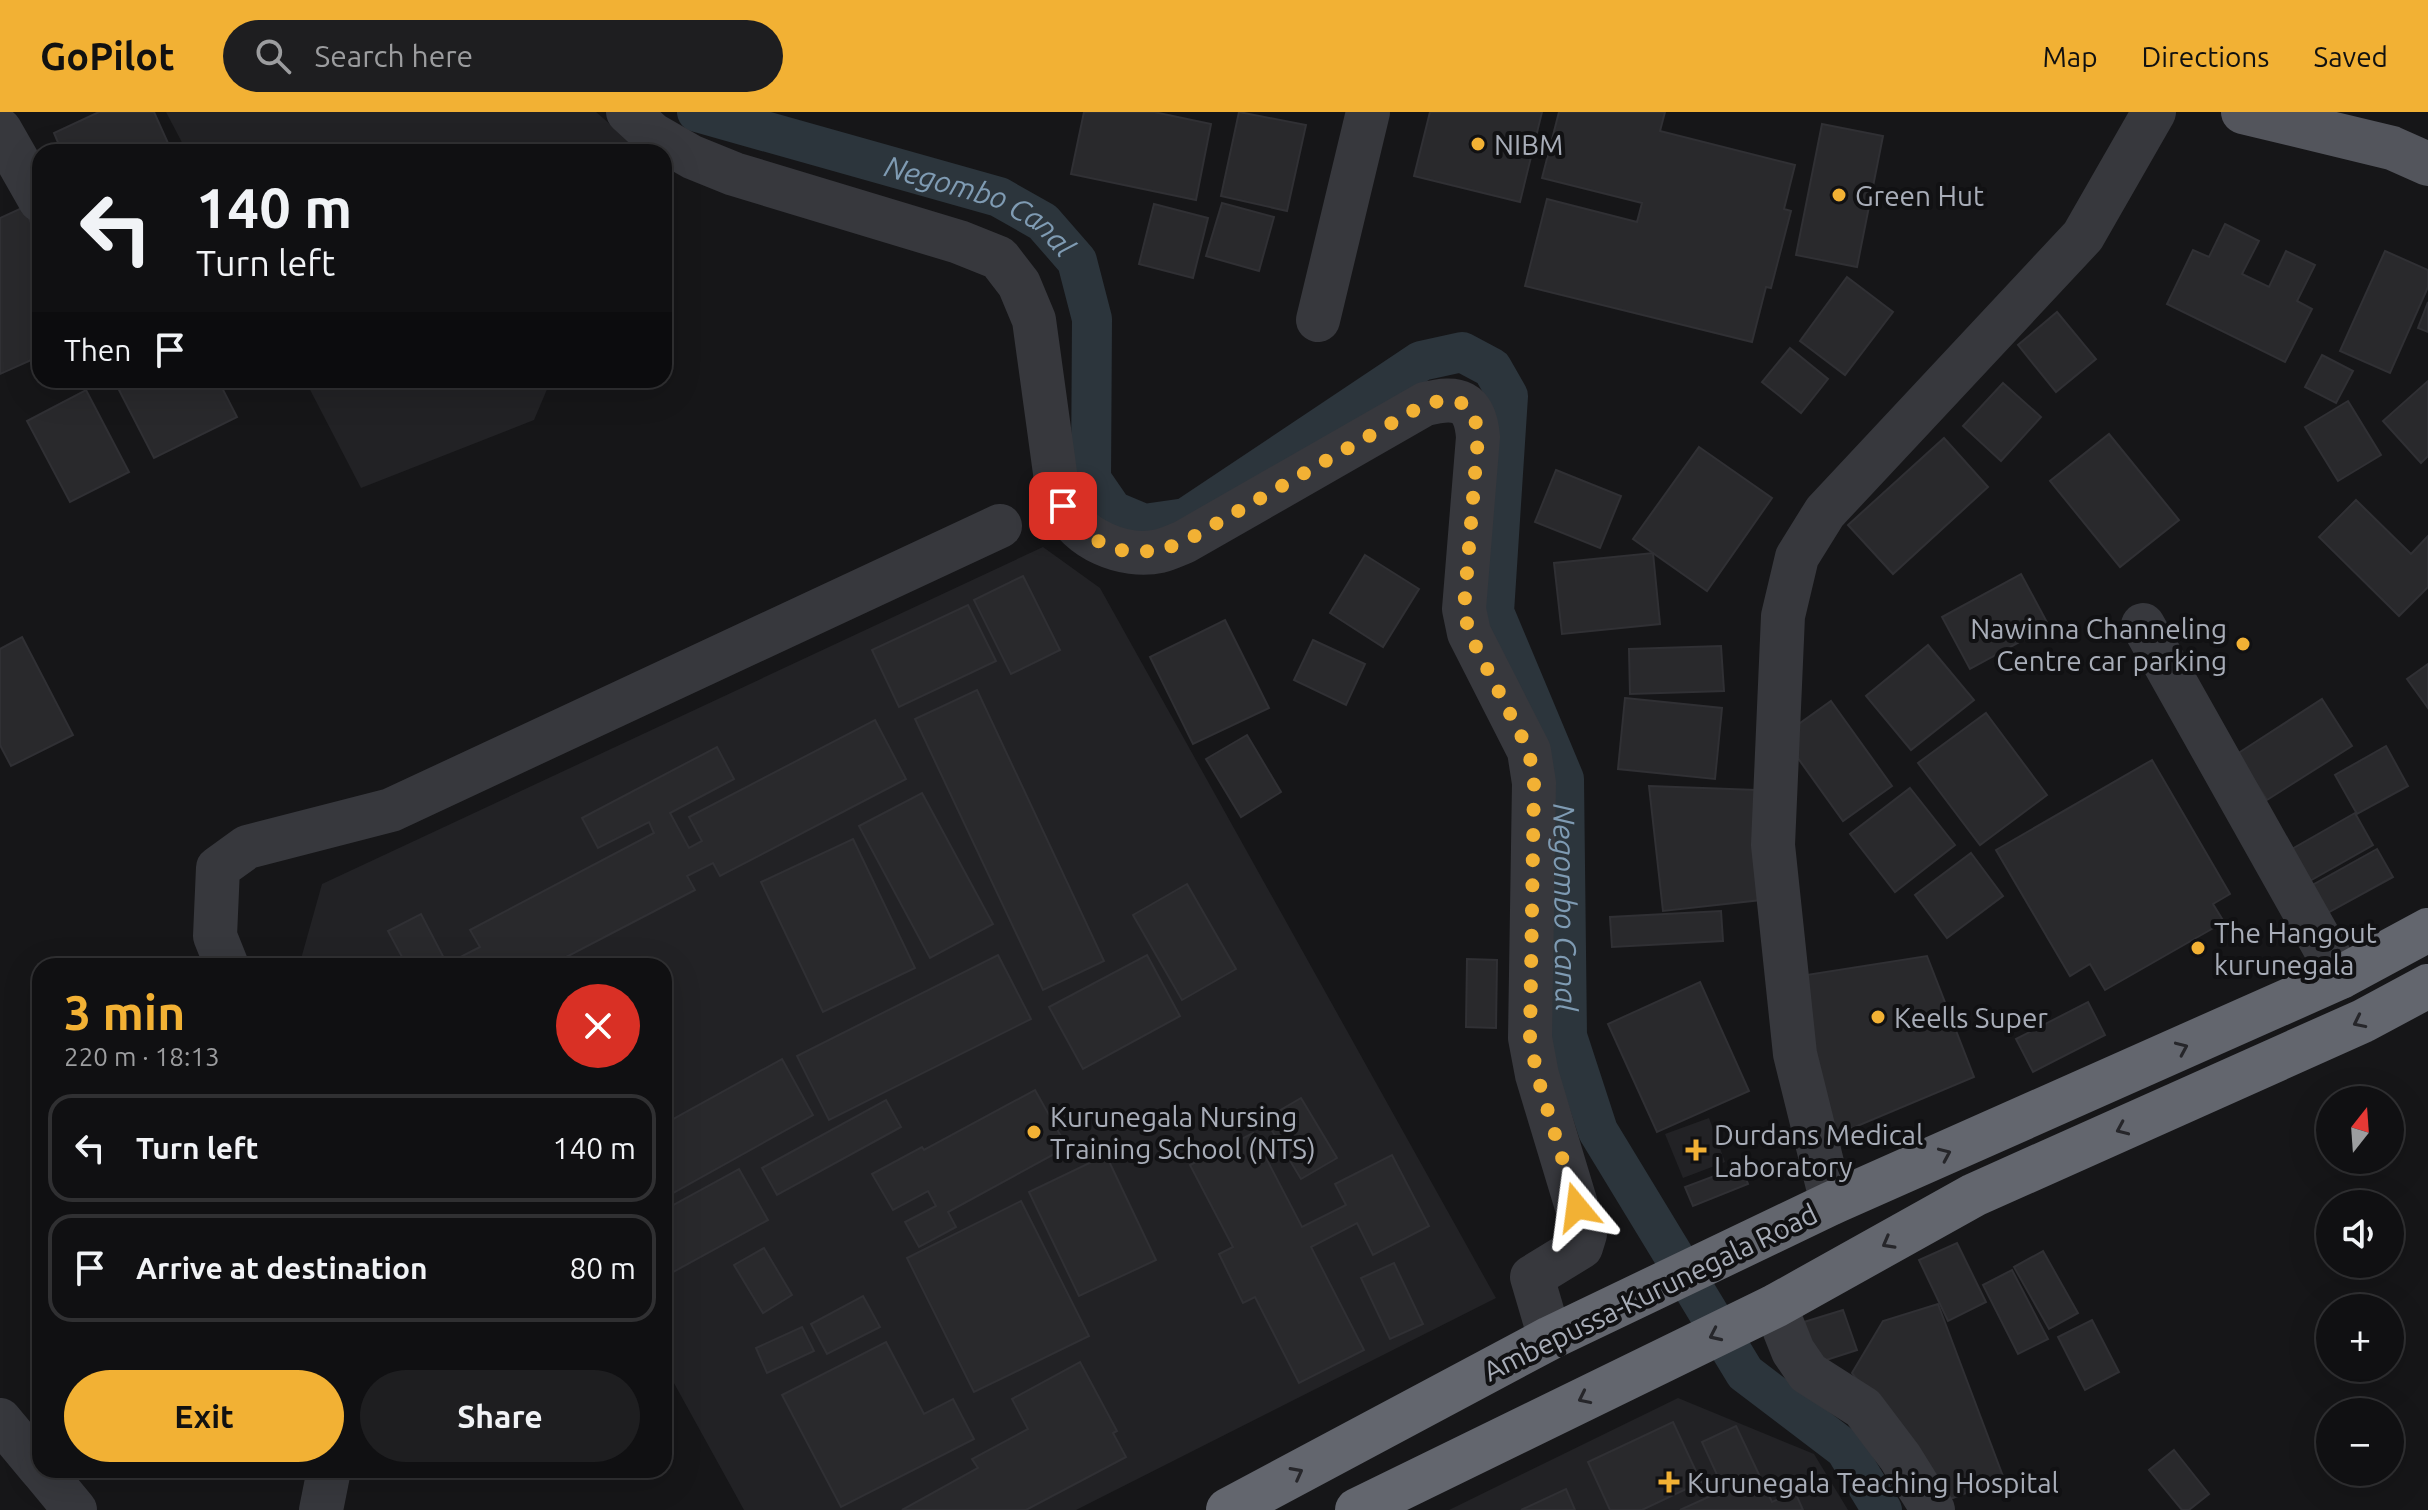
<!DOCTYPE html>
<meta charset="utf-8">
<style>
body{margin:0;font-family:Ubuntu,sans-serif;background:#1e1e20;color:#f1f3f6;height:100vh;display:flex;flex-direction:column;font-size:30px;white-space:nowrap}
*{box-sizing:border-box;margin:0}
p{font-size:26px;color:#9c9d9f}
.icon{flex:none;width:44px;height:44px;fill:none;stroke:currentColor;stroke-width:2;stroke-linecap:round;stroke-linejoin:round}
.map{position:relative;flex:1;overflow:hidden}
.drawer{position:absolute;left:32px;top:846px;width:640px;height:520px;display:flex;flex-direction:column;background:#101012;border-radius:24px;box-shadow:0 8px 32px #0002,0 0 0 2px #303032}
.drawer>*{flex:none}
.top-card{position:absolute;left:32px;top:32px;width:640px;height:244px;border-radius:24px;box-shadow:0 8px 32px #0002,0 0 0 2px #303032;background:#101012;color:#f1f3f6;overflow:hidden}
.needle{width:52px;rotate:17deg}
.controls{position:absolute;left:2316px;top:974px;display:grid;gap:16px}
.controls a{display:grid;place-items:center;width:88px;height:88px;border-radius:50%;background:#101012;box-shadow:0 8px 32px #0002,0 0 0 2px #303032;font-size:40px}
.pin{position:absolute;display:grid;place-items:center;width:68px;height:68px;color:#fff;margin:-34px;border-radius:16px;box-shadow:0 4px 12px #0006}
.me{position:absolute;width:88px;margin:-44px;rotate:344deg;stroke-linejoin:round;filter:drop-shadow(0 0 6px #0008)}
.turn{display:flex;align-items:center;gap:28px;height:168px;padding:0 32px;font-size:36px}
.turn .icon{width:104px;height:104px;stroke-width:2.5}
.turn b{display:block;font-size:56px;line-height:68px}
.then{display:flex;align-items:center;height:76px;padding:0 32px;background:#0003;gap:16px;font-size:30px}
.round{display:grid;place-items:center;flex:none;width:84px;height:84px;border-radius:42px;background:#1e1e20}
.overview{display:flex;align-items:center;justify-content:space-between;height:136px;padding:0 32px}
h1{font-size:48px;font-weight:600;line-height:60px;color:#f2b134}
.action{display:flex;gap:16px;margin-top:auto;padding:16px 32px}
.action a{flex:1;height:92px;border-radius:48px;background:#f2b134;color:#111;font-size:32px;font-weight:600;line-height:92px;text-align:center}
.action a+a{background:#1e1e20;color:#f1f3f6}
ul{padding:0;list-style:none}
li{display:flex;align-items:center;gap:24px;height:108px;margin:0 16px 12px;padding:0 16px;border:4px solid #303032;border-radius:24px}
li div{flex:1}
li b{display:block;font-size:30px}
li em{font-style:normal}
header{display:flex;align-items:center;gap:48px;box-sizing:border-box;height:112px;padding:0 40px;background:#f2b134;color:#111}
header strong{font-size:38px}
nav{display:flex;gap:44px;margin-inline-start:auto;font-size:28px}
.search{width:560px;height:72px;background:#1e1e20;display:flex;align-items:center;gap:20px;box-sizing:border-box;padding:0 28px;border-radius:44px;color:#9c9d9f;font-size:30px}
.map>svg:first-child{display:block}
.built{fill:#222225}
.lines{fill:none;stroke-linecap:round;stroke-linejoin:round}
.canal{stroke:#2c353c;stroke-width:40}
.building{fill:#29292c;stroke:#303034;stroke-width:2}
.minor{stroke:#37383d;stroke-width:44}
.major{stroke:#53555c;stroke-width:44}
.highway{stroke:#63666e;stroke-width:44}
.oneway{stroke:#26262a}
.route{stroke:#f2b134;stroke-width:14;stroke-dasharray:0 25.2}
.poi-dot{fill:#f2b134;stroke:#111113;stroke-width:3}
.labels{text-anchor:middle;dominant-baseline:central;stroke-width:8;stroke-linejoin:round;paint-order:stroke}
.poi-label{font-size:28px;fill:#a8adb8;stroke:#111113;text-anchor:start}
.street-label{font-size:28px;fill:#a8adb8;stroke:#111113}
.water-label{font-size:30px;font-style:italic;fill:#7f9bb3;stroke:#111113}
</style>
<header>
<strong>GoPilot</strong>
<div class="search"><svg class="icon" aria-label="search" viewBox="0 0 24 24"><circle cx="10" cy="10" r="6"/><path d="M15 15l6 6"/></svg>Search here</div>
<nav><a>Map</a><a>Directions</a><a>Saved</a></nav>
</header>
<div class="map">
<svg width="2428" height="1398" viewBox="0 0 2428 1398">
<rect width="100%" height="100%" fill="#161618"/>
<!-- built -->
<g class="built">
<polygon points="166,0 596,0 642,40 187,40"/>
<polygon points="305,268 551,268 534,308 361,376"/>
<polygon points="1043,435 1100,476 1496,1186 1076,1398 744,1398 664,1253 664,854 299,854 322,772"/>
<polygon points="1709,1006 1725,1050 1683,1066 1665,1022"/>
<polygon points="1678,1286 1814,1342 1848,1398 1449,1398"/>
</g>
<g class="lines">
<!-- canal -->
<path class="canal" id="s1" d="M697 0 999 85 1043 110 1077 149 1092 207 1091 367 1113 399 1144 412 1186 406 1421 249 1462 240 1492 256 1508 284 1494 500 1564 667 1567 924 1598 1019 1745 1261 1845 1337 1882 1398"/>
</g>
<!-- building -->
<g class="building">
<polygon points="99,0 154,0 172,40 62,40 54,21"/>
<polygon points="1084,0 1154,0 1211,12 1196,88 1071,62"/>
<polygon points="1239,0 1306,13 1287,99 1221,84"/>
<polygon points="1430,0 1542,0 1520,90 1414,64"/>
<polygon points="1559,0 1665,0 1660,19 1795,53 1784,97 1791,99 1771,176 1766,175 1752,230 1525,174 1547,87 1637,110 1642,91 1542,66"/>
<polygon points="1822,12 1883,24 1857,155 1796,143"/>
<polygon points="1222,91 1274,105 1259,159 1206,144"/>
<polygon points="1154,92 1208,106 1193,166 1139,152"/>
<polygon points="24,95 40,131 40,244 0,262 0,106"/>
<polygon points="2225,112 2259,129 2242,162 2269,175 2286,139 2315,153 2297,189 2312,197 2285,250 2167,192 2193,138 2209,145"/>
<polygon points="2385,139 2428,158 2428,175 2390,261 2340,239"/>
<polygon points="1847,165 1893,200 1845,263 1800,229"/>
<polygon points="2428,190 2428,220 2418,216"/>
<polygon points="2057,200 2096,247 2056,280 2018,233"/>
<polygon points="1790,236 1828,267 1801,301 1762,270"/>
<polygon points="2322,243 2353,259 2336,291 2305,275"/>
<polygon points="140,268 218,268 237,305 154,346 119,278"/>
<polygon points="2428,269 2428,344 2421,351 2383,309"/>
<polygon points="2003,271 2041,305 2001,349 1963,314"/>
<polygon points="86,278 129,360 70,390 27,309"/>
<polygon points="2348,289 2381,343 2338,369 2305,315"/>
<polygon points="2109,322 2179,408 2120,455 2050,369"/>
<polygon points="1944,326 1988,375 1893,462 1848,413"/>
<polygon points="1699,335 1772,386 1707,479 1633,427"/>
<polygon points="1556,358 1621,384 1600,436 1535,410"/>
<polygon points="2356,388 2411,442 2428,424 2428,475 2399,504 2319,425"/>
<polygon points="1653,441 1660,512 1562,522 1554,451"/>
<polygon points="1365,443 1419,477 1383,535 1330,501"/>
<polygon points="2021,462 2049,514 1970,557 1942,505"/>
<polygon points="1023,464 1060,538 1011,562 974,488"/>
<polygon points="968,493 996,549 899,595 872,538"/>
<polygon points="1225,508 1269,596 1193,632 1150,545"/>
<polygon points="22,525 73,623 11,654 0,633 0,537"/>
<polygon points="1313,528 1365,552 1346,593 1294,568"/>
<polygon points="1928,533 1974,588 1911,638 1866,584"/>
<polygon points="1721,534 1724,579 1630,582 1629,537"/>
<polygon points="2428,552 2428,596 2407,567"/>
<polygon points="977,578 1104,849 1043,878 915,607"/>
<polygon points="1625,586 1722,596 1715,667 1618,657"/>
<polygon points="2322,587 2352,634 2267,688 2237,642"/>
<polygon points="1831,589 1892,674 1843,709 1782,624"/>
<polygon points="1986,601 2047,683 1980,733 1918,651"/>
<polygon points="875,608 906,667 720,764 713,751 687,764 695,778 549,854 407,854 388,819 421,802 447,852 480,835 470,818 654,721 649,710 598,736 582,706 717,635 734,667 670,701 689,736 702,729 689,705"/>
<polygon points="1247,623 1281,680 1241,705 1206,647"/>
<polygon points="2386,634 2408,674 2357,702 2335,663"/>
<polygon points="2152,648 2230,782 2213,792 2224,810 2105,878 2090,852 2070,864 1996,738"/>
<polygon points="1649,674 1756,678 1770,787 1663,799"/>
<polygon points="1910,676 1955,733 1895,780 1850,722"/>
<polygon points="922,681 993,812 930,846 859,714"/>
<polygon points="2355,701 2373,733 2301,774 2283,742"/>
<polygon points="853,727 915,856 823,900 761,770"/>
<polygon points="2377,737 2393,765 2324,803 2309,775"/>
<polygon points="1971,741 2003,784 1947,826 1915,783"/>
<polygon points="1187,772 1236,857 1182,888 1133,803"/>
<polygon points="1721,799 1723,829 1612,835 1610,805"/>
<polygon points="998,843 1031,907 829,1008 797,944"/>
<polygon points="1147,843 1180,904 1083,957 1049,895"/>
<polygon points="1927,844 1974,965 1819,1030 1800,864"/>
<polygon points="1467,847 1497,848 1496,916 1466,915"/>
<polygon points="1700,870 1749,979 1657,1020 1608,912"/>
<polygon points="2088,890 2105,923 2033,960 2016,927"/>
<polygon points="782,947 813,1003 664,1086 664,1012"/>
<polygon points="1035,978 1067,1035 948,1100 956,1115 919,1135 905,1110 936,1094 928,1079 893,1098 872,1062 922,1035 924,1038"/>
<polygon points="1301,986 1337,1046 1301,1067 1265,1007"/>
<polygon points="886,988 901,1015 777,1083 762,1056"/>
<polygon points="1253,1021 1302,1115 1346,1093 1335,1072 1392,1043 1429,1114 1373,1143 1357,1111 1311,1135 1364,1238 1299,1271 1255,1185 1243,1191 1219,1142 1233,1135 1190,1053"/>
<polygon points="1106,1043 1156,1148 1079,1184 1029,1080"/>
<polygon points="1741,1054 1748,1072 1693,1094 1685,1075"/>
<polygon points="739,1057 768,1108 664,1165 664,1098"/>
<polygon points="1021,1089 1089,1224 974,1280 907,1146"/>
<polygon points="1957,1131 1986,1190 1948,1209 1919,1148"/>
<polygon points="764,1136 792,1183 763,1201 734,1153"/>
<polygon points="2043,1139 2078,1201 2049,1217 2014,1155"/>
<polygon points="1394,1151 1423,1212 1390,1227 1361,1166"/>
<polygon points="2012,1158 2048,1227 2018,1242 1983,1173"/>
<polygon points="863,1184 880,1215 827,1242 811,1212"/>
<polygon points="1938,1192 2004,1367 1950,1387 1852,1261 1883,1209"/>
<polygon points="1843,1198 1857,1238 1817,1251 1804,1210"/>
<polygon points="2092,1208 2119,1260 2085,1278 2058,1225"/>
<polygon points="802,1215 814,1239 767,1261 756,1236"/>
<polygon points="886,1230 924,1302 953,1287 974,1327 841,1395 782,1283"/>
<polygon points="1080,1250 1117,1319 1113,1321 1126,1345 1026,1398 902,1398 978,1356 972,1347 1028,1317 1012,1287"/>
<polygon points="1673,1310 1701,1370 1642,1398 1610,1398 1588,1350"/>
<polygon points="1736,1314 1772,1390 1795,1380 1803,1398 1680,1398 1724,1378 1702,1330"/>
<polygon points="2174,1338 2209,1382 2189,1398 2182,1398 2149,1358"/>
<polygon points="1566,1377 1575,1398 1521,1398"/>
</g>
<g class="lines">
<!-- minor -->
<g class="minor">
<path d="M628 0 652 22 692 45 734 62 959 130 999 146 1019 172 1034 208 1056 368C1058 376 1059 385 1063 393 1077 427 1124 447 1160 439 1168 437 1176 433 1184 430L1425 292C1458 284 1475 288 1478 325L1464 497 1469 521 1529 639 1534 671 1530 926 1537 963 1585 1122 1581 1135 1532 1165 1550 1226"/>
<polyline points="0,18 40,88"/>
<polyline points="1318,208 1368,0"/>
<polyline points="2143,513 2341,865"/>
<polyline points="227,854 215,824 218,756 247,735 391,698 1000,414"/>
<polyline points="1832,1091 1795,942 1773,733 1783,504 1797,445 1825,400 2083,124 2154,0"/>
<polyline points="1775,1194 1793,1239 1808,1261 1863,1296 1900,1345 1933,1398"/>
<polyline points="0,1308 40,1356"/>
<polyline points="42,1358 75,1398"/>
<polyline points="321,1398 329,1358"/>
</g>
<!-- major -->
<polyline class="major" points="2243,0 2392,36 2428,52"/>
<!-- highway -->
<g class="highway">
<polyline points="1228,1398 1550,1226 1832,1091 2341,865 2428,818"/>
<polyline points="1357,1398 1775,1194 1974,1083 2363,909 2428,874"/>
</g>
</g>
<!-- one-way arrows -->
<defs><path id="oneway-chevron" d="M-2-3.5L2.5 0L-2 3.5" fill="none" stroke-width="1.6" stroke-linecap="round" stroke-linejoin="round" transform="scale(2)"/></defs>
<g class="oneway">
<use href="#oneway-chevron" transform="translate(2359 910) rotate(154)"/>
<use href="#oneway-chevron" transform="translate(2182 936) rotate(-24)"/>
<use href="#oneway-chevron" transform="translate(2122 1017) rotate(156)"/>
<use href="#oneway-chevron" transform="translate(1945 1042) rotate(-24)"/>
<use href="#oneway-chevron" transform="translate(1888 1131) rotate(151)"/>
<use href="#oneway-chevron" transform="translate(1715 1223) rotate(155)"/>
<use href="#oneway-chevron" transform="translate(1584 1286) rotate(154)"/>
<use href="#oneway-chevron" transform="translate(1297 1361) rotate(-28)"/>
</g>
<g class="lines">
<!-- route -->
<path class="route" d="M1063 394C1095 440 1131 450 1184 430L1425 292C1458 284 1475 288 1478 325L1464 497 1469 521 1529 639 1534 671 1530 926 1537 963 1577 1095"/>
</g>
<!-- markers -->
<g class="poi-dot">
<circle cx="1478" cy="32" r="8"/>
<circle cx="1839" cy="83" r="8"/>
<circle cx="2243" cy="532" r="8"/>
<circle cx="2198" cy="836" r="8"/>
<circle cx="1878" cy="905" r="8"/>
<circle cx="1034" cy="1020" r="8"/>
<path d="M1692 1026h8v8h8v8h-8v8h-8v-8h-8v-8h8z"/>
<path d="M1665 1358h8v8h8v8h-8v8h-8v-8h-8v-8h8z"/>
</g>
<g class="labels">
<!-- poi labels -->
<g class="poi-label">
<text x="1494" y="32">NIBM</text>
<text x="1855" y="83">Green Hut</text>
<text x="2227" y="516" text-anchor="end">Nawinna Channeling<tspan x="2227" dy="32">Centre car parking</tspan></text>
<text x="2214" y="820">The Hangout<tspan x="2214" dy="32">kurunegala</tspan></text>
<text x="1894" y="905">Keells Super</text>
<text x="1050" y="1004">Kurunegala Nursing<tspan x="1050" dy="32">Training School (NTS)</tspan></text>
<text x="1714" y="1022">Durdans Medical<tspan x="1714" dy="32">Laboratory</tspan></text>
<text x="1687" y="1370">Kurunegala Teaching Hospital</text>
</g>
<!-- street labels -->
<g class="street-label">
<text transform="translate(1650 1180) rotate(-26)">Ambepussa-Kurunegala Road</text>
</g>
<!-- water labels -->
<g class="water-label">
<text stroke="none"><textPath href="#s1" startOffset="300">Negombo Canal</textPath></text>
<text stroke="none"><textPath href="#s1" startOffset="1668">Negombo Canal</textPath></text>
</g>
</g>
</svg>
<div class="controls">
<a><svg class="needle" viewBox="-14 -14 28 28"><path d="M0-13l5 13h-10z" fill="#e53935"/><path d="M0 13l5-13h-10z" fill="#9c9d9f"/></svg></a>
<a><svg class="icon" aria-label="sound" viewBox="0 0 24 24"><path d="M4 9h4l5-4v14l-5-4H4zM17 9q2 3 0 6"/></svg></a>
<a>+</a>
<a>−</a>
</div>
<div class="pin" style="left:1063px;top:394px;background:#d93025"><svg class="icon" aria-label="arrive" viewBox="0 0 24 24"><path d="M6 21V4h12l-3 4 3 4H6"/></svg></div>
<svg class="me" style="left:1577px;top:1095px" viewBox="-20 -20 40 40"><path d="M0-17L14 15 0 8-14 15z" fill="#f2b134" stroke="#fff" stroke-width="4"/></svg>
<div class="top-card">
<div class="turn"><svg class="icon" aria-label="left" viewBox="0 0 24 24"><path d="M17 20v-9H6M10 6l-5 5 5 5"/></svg><div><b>140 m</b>Turn left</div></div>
<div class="then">Then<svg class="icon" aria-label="arrive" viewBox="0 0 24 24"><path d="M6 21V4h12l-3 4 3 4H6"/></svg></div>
</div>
<section class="drawer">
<div class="overview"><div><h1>3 min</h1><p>220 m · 18:13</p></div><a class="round" style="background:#d93025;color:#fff"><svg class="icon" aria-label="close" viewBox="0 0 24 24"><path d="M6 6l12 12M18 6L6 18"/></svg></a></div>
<ul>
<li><svg class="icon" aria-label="left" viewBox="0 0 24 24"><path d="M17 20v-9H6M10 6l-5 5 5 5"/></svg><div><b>Turn left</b></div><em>140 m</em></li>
<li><svg class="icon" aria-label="arrive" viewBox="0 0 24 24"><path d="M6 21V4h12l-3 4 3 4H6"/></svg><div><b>Arrive at destination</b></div><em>80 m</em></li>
</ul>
<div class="action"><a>Exit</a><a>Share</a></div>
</section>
</div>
